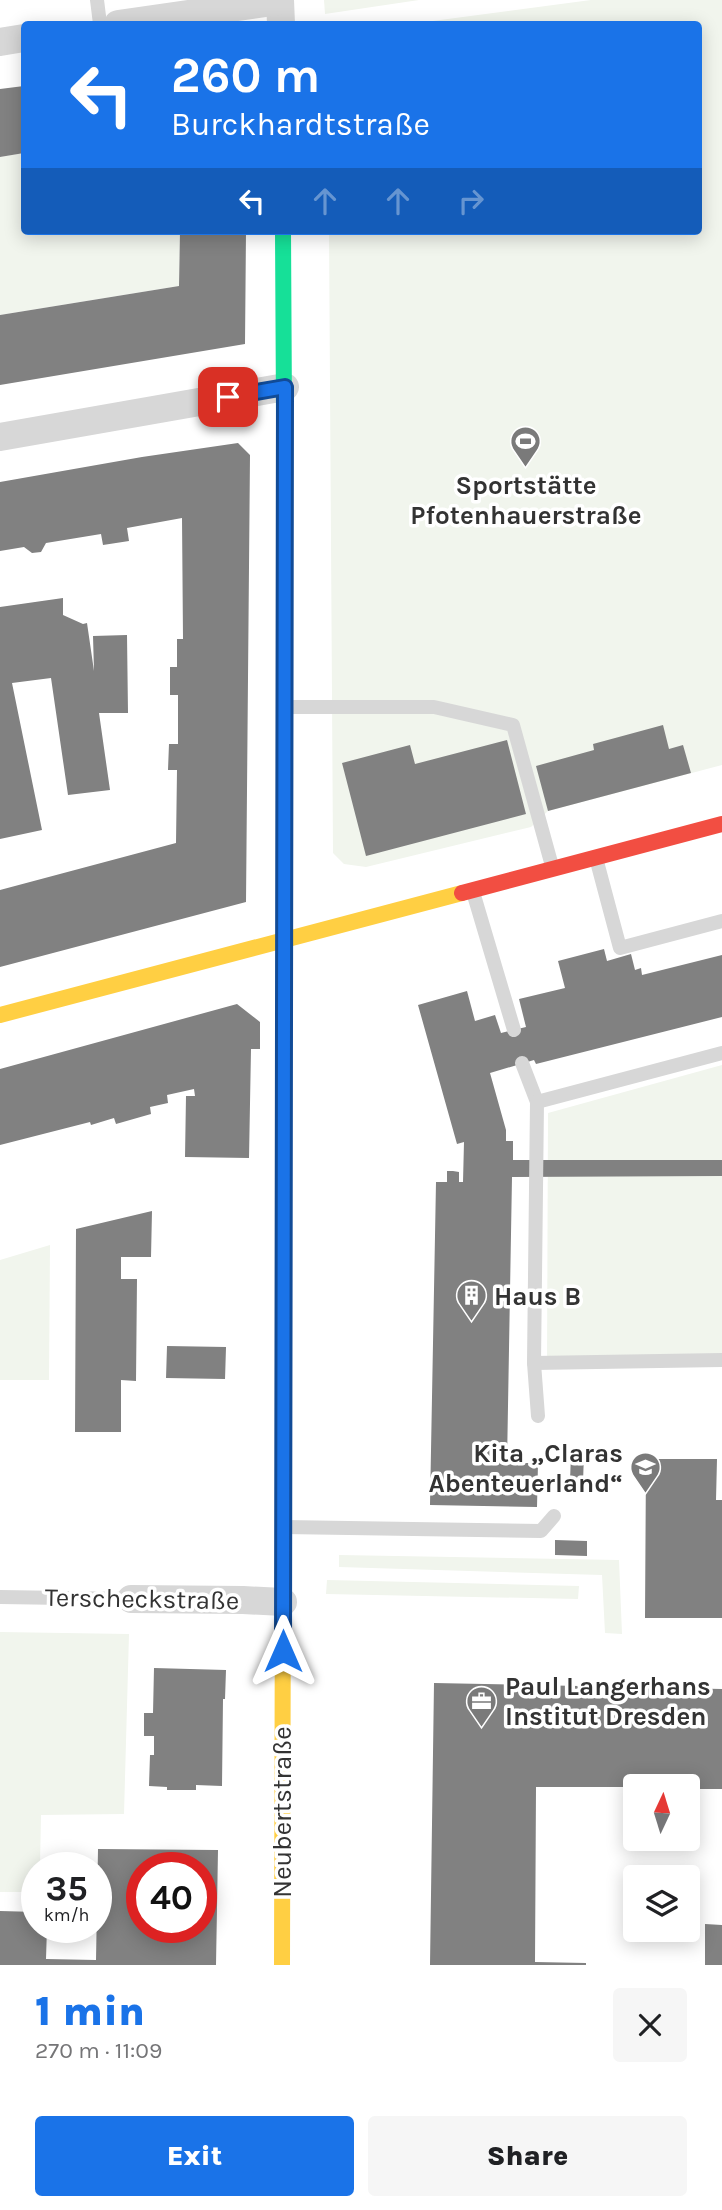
<!DOCTYPE html>
<meta charset="utf-8">
<style>
body{margin:0;font-family:Karla,sans-serif;background:#f6f6f6;color:#202124;height:100vh;display:flex;flex-direction:column;font-size:26px;white-space:nowrap}
*{box-sizing:border-box;margin:0}
p{font-size:23px;color:#757577}
.icon{flex:none;width:38px;height:38px;fill:none;stroke:currentColor;stroke-width:2;stroke-linecap:round;stroke-linejoin:round}
.map{position:relative;height:1965px;overflow:hidden}
.sheet{display:flex;flex-direction:column;background:#fff;flex:1}
.sheet>*{flex:none}
.guide{position:absolute;left:21px;top:21px;width:681px;height:214px;border-radius:7px;box-shadow:0 4px 18px #0003;background:#1a73e8;color:#fff;overflow:hidden}
.needle{width:46px;rotate:4deg}
.fabs{position:absolute;left:623px;top:1774px;display:grid;gap:14px}
.fabs a{display:grid;place-items:center;width:77px;height:77px;border-radius:7px;background:#fff;box-shadow:0 4px 18px #0003;font-size:35px}
.speed{position:absolute;left:21px;top:1852px;display:flex;gap:14px;font-size:35px;font-weight:700;text-align:center}
.speed>*{display:grid;place-content:center;width:91px;height:91px;border-radius:50%;background:#fff;box-shadow:0 4px 18px #0003;line-height:1}
.speed small{font-size:18px;font-weight:400}
.speed .limit{border:10px solid #d22;background:#fff;color:#111}
.pin{position:absolute;display:grid;place-items:center;width:60px;height:60px;color:#fff;margin:-30px;border-radius:14px;box-shadow:0 4px 10px #0006}
.me{position:absolute;width:77px;margin:-38px;rotate:0deg;stroke-linejoin:round;filter:drop-shadow(0 0 5px #0008)}
.turn{display:flex;align-items:center;gap:24px;height:147px;padding:0 35px;font-size:32px}
.turn .icon{width:91px;height:91px;stroke-width:2.5}
.turn b{display:block;font-size:49px;line-height:60px}
.lanes{display:flex;align-items:center;height:66px;padding:0 35px;background:#0003;justify-content:center;gap:35px;direction:ltr}
.lanes .off{opacity:.35}
.round{display:grid;place-items:center;flex:none;width:74px;height:74px;border-radius:7px;background:#f6f6f6}
.headline{display:flex;align-items:center;justify-content:space-between;height:119px;padding:0 35px}
h1{font-size:42px;font-weight:800;line-height:52px;color:#1a73e8}
.button{display:flex;gap:14px;margin-top:auto;padding:14px 35px}
.button a{flex:1;height:80px;border-radius:7px;background:#1a73e8;color:#fff;font-size:28px;font-weight:800;line-height:80px;text-align:center}
.button a+a{background:#f6f6f6;color:#202124}
.map>svg:first-child{display:block}
.green{fill:#f1f5ed}
.building{fill:#818181;fill-rule:evenodd}
.lines{fill:none;stroke-linecap:round;stroke-linejoin:round}
.lane{stroke:#d7d7d7;stroke-width:14}
.street{stroke:#d7d7d7;stroke-width:28}
.fast{stroke:#16e098;stroke-width:16}
.slow{stroke:#ffcf43;stroke-width:16}
.jam{stroke:#f24e42;stroke-width:16}
.route-casing{stroke:#114b97;stroke-width:18}
.route{stroke:#1a73e8;stroke-width:12}
.labels{text-anchor:middle;dominant-baseline:central;stroke-width:7;stroke-linejoin:round;paint-order:stroke}
.poi-label{font-size:26px;font-weight:bold;fill:#333;stroke:#fff;text-anchor:start}
.street-label{font-size:26px;fill:#333;stroke:#fff}
</style>
<div class="map">
<svg width="722" height="1965" viewBox="0 0 722 1965">
<rect width="100%" height="100%" fill="#fff"/>
<!-- green -->
<g class="green">
<polygon points="324,0 419,0 325,14"/>
<polygon points="591,0 722,0 722,765 548,811 531,827 366,867 344,864 333,853 329,231 698,231 698,24 410,24"/>
<polygon points="24,153 24,231 180,231 179,286 0,315 0,157"/>
<polygon points="722,1065 722,1366 547,1366 548,1113"/>
<polygon points="50,1245 49,1380 0,1380 0,1260"/>
<polygon points="339,1555 619,1560 622,1634 605,1633 602,1575 339,1567"/>
<polygon points="327,1580 579,1586 578,1599 326,1594"/>
<polygon points="0,1632 129,1634 124,1814 41,1815 40,1867 37,1867 37,1892 0,1892"/>
</g>
<!-- building -->
<g class="building">
<polygon points="24,86 24,153 0,157 0,89"/>
<polygon points="180,231 246,231 245,344 0,385 0,315 179,286"/>
<polygon points="238,443 250,455 246,902 0,967 0,890 176,843 177,770 168,770 169,744 178,744 178,695 170,695 170,667 177,667 177,639 183,639 182,518 127,528 129,541 103,545 101,534 46,543 41,552 32,553 24,547 0,551 0,482 142,457"/>
<polygon points="63,598 63,615 83,624 87,623 94,671 93,636 127,635 128,713 99,713 110,790 68,795 51,678 12,683 42,830 0,839 0,607"/>
<polygon points="663,725 669,749 683,745 691,773 548,811 536,766 594,750 593,744"/>
<polygon points="507,740 526,814 366,856 342,763 410,745 415,764"/>
<polygon points="604,949 607,961 631,954 635,970 641,968 642,975 722,955 722,1017 536,1064 534,1060 490,1073 506,1130 506,1141 513,1141 513,1160 722,1160 722,1176 512,1177 507,1463 538,1463 537,1507 430,1505 436,1182 447,1182 447,1171 453,1171 459,1172 459,1182 463,1182 464,1142 457,1144 418,1005 467,991 475,1021 495,1015 501,1033 526,1027 519,999 565,988 558,961"/>
<polygon points="237,1004 260,1022 260,1049 251,1049 249,1158 185,1157 186,1096 195,1096 194,1089 167,1095 168,1103 150,1107 151,1114 116,1124 114,1118 91,1125 90,1122 0,1145 0,1069"/>
<polygon points="152,1211 151,1257 121,1257 121,1279 137,1279 136,1381 121,1380 121,1432 75,1432 76,1229"/>
<polygon points="167,1346 226,1347 225,1379 166,1378"/>
<polygon points="571,1453 584,1454 583,1482 570,1481"/>
<polygon points="646,1459 717,1459 716,1500 722,1500 722,1618 645,1618"/>
<polygon points="555,1540 587,1541 587,1556 555,1555"/>
<polygon points="154,1668 226,1670 225,1699 223,1699 222,1786 196,1785 196,1790 167,1790 167,1787 149,1786 150,1755 154,1755 154,1736 144,1736 144,1713 153,1713"/>
<polygon points="434,1683 722,1689 722,1789 688,1789 688,1787 536,1787 535,1962 586,1963 586,1965 430,1965"/>
<path d="M98 1849 218 1850 216 1965H0V1911L37 1912V1927H47L46 1959 96 1960ZM142 1867H201V1927H142Z"/>
<polygon points="705,1924 722,1925 722,1965 705,1965"/>
</g>
<g class="lines">
<!-- lane -->
<g class="lane">
<polyline points="97,0 100,24"/>
<polyline points="286,707 434,707 513,725 552,866"/>
<polyline points="596,858 620,948 722,921"/>
<polyline points="473,892 514,1030"/>
<polyline points="522,1063 537,1102"/>
<polyline points="534,1363 722,1360"/>
<polyline points="538,1416 534,1363 537,1102 722,1053"/>
<polyline points="284,1527 541,1531 554,1516"/>
<polyline points="0,1597 131,1599"/>
</g>
<!-- street -->
<g class="street">
<polyline points="280,0 281,24"/>
<polyline points="118,24 280,1"/>
<polyline points="0,42 24,38"/>
<polyline points="0,437 285,387"/>
<polyline points="131,1599 243,1600 283,1602"/>
</g>
<!-- fast -->
<g class="fast">
<polyline points="283,231 285,594"/>
<polyline points="283,1313 284,939"/>
</g>
<!-- slow -->
<g class="slow">
<polyline points="284,939 285,594"/>
<polyline points="0,1015 462,893"/>
<polyline points="282,1965 283,1546"/>
</g>
<!-- jam -->
<g class="jam">
<polyline points="462,893 722,824"/>
<polyline points="283,1546 283,1313"/>
</g>
</g>
<g class="lines">
<defs>
<polyline id="route" points="228,397 285,387 283,1651"/>
</defs>
<!-- route casing -->
<use href="#route" class="route-casing"/>
<!-- route -->
<use href="#route" class="route"/>
</g>
<!-- icons -->
<defs>
<symbol id="stadium-pin" viewBox="-11 -11 22 30"><path d="M0 17L-7.5 6A9.5 9.5 0 1 1 7.5 6Z" fill="#7a7a7a" stroke="#fff"/><path d="M0-5a6.5 5 0 1 0 0 10a6.5 5 0 1 0 0-10ZM-3.5-1.8h7v3.6h-7Z" fill="#fff"/></symbol>
<symbol id="building-pin" viewBox="-11 -11 22 30"><path d="M0 17L-7.5 6A9.5 9.5 0 1 1 7.5 6Z" fill="#7a7a7a" stroke="#fff"/><path d="M-4-6H4V6H1V3H-1V6H-4ZM-2.5-4.3h1.7v1.8h-1.7ZM.8-4.3h1.7v1.8H.8ZM-2.5-1h1.7V.8h-1.7ZM.8-1h1.7V.8H.8Z" fill="#fff"/></symbol>
<symbol id="school-pin" viewBox="-11 -11 22 30"><path d="M0 17L-7.5 6A9.5 9.5 0 1 1 7.5 6Z" fill="#7a7a7a" stroke="#fff"/><path d="M0-5L7-2L0 1L-7-2ZM-4 1L0 2.5L4 1V4Q0 6-4 4Z" fill="#fff"/></symbol>
<symbol id="office-pin" viewBox="-11 -11 22 30"><path d="M0 17L-7.5 6A9.5 9.5 0 1 1 7.5 6Z" fill="#7a7a7a" stroke="#fff"/><path d="M-6-3h4V-5.5h4V-3h4V5H-6ZM-1-4.5V-3h2v-1.5ZM-6 0V1H6V0Z" fill="#fff"/></symbol>
</defs>
<g fill-rule="evenodd">
<use href="#stadium-pin" x="508" y="424" width="35" height="47"/>
<use href="#building-pin" x="454" y="1278" width="35" height="47"/>
<use href="#school-pin" x="628" y="1450" width="35" height="47"/>
<use href="#office-pin" x="464" y="1684" width="35" height="47"/>
</g>
<g class="labels">
<!-- poi labels -->
<g class="poi-label">
<text x="526" y="485" text-anchor="middle">Sportstätte<tspan x="526" dy="30">Pfotenhauerstraße</tspan></text>
<text x="494" y="1296">Haus B</text>
<text x="623" y="1453" text-anchor="end">Kita „Claras<tspan x="623" dy="30">Abenteuerland“</tspan></text>
<text x="505" y="1686">Paul Langerhans<tspan x="505" dy="30">Institut Dresden</tspan></text>
</g>
<!-- street labels -->
<g class="street-label">
<text transform="translate(142 1599) rotate(1)">Terscheckstraße</text>
<text transform="translate(282 1812) rotate(-90)">Neubertstraße</text>
</g>
</g>
</svg>
<div class="fabs">
<a><svg class="needle" viewBox="-14 -14 28 28"><path d="M0-13l5 13h-10z" fill="#e53935"/><path d="M0 13l5-13h-10z" fill="#757577"/></svg></a>
<a><svg class="icon" aria-label="layers" viewBox="0 0 24 24"><path d="M12 4l9 5-9 5-9-5zM3 14l9 5 9-5"/></svg></a>
</div>
<div class="speed"><div>35<small>km/h</small></div><div class="limit">40</div></div>
<div class="pin" style="left:228px;top:397px;background:#d93025"><svg class="icon" aria-label="arrive" viewBox="0 0 24 24"><path d="M6 21V4h12l-3 4 3 4H6"/></svg></div>
<svg class="me" style="left:283px;top:1651px" viewBox="-20 -20 40 40"><path d="M0-17L14 15 0 8-14 15z" fill="#1a73e8" stroke="#fff" stroke-width="4"/></svg>
<div class="guide">
<div class="turn"><svg class="icon" aria-label="left" viewBox="0 0 24 24"><path d="M17 20v-9H6M10 6l-5 5 5 5"/></svg><div><b>260 m</b>Burckhardtstraße</div></div>
<div class="lanes"><svg class="icon" aria-label="left" viewBox="0 0 24 24"><path d="M17 20v-9H6M10 6l-5 5 5 5"/></svg><svg class="icon off" aria-label="ahead" viewBox="0 0 24 24"><path d="M12 20V5M6 11l6-6 6 6"/></svg><svg class="icon off" aria-label="ahead" viewBox="0 0 24 24"><path d="M12 20V5M6 11l6-6 6 6"/></svg><svg class="icon off" aria-label="right" viewBox="0 0 24 24"><path d="M7 20v-9h11M14 6l5 5-5 5"/></svg></div>
</div>
</div>
<section class="sheet">
<div class="headline"><div><h1>1 min</h1><p>270 m · 11:09</p></div><a class="round"><svg class="icon" aria-label="close" viewBox="0 0 24 24"><path d="M6 6l12 12M18 6L6 18"/></svg></a></div>
<div class="button"><a>Exit</a><a>Share</a></div>
</section>
